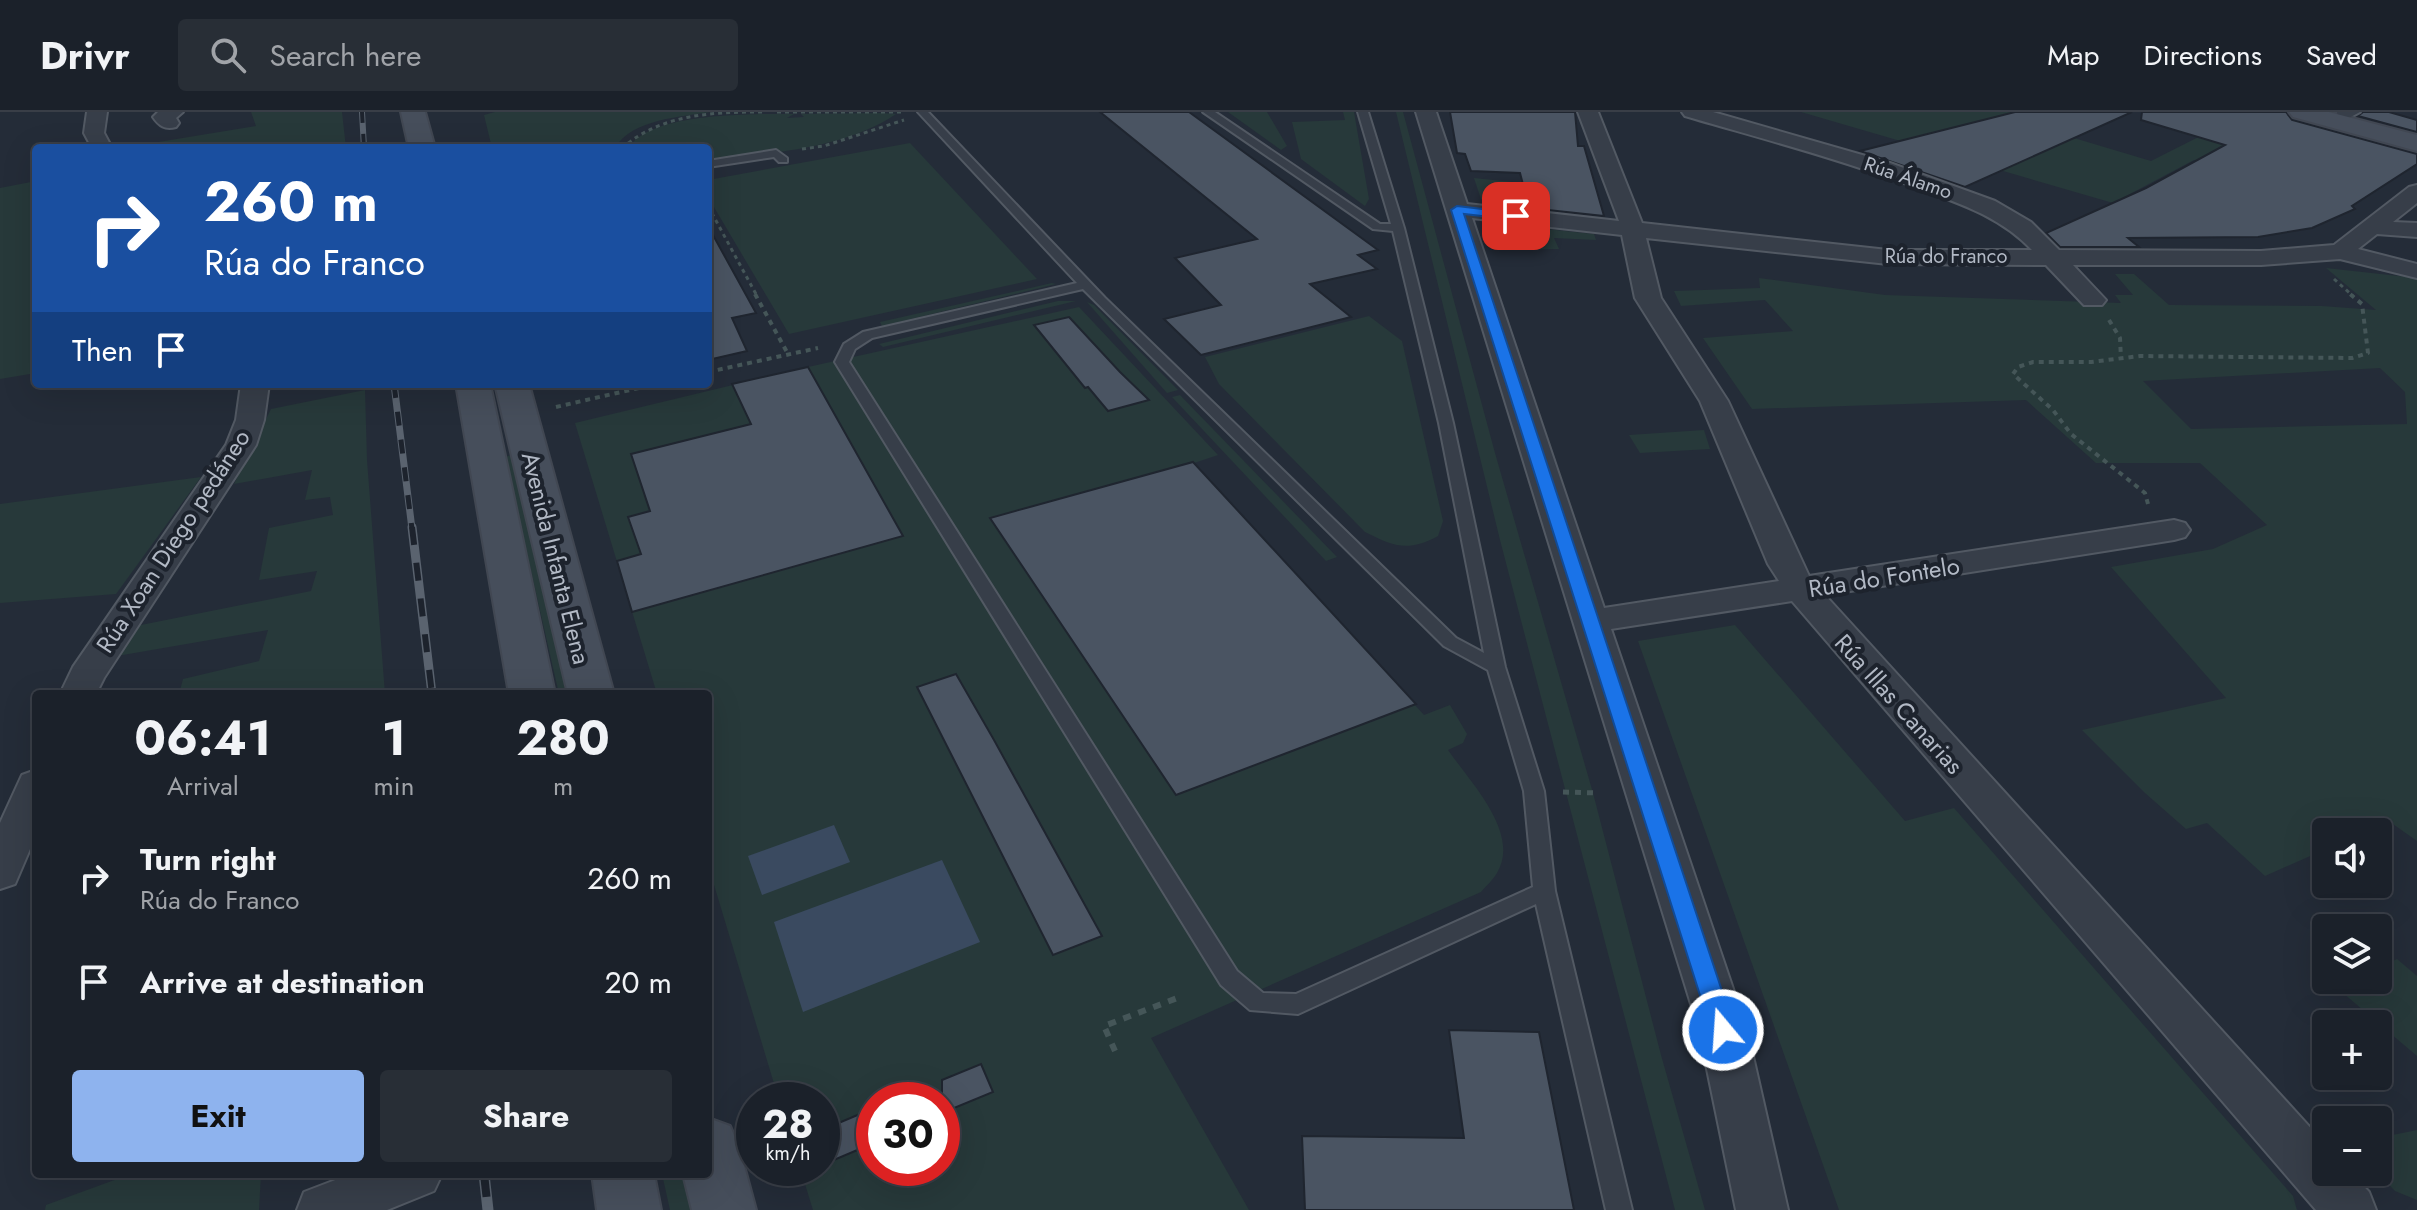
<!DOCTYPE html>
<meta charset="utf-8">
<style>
body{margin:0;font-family:Jost,sans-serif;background:#282e36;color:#f1f3f6;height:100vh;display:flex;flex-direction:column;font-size:30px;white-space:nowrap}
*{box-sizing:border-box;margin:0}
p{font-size:26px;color:#a0a3a8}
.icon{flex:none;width:44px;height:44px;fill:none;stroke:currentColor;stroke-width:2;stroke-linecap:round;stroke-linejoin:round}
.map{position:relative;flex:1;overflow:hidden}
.sheet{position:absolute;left:32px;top:578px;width:680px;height:488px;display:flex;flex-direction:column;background:#1b212a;border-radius:8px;box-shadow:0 8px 32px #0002,0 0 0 2px #393e47}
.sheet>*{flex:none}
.guide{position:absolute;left:32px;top:32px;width:680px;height:244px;border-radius:8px;box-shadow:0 8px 32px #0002,0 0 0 2px #393e47;background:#1a4fa0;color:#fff;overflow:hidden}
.buttons{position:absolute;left:2312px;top:706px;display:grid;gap:16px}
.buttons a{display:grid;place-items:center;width:80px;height:80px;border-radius:8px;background:#1b212a;box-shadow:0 8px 32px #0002,0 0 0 2px #393e47;font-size:40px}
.speed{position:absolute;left:736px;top:970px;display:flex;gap:16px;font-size:40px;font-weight:700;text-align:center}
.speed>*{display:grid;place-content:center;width:104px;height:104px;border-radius:50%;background:#1b212a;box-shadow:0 8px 32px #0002,0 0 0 2px #393e47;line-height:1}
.speed small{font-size:20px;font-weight:400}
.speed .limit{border:12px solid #d22;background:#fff;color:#111}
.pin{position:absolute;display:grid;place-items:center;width:68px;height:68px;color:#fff;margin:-34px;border-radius:16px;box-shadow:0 4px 12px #0006}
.me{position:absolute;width:88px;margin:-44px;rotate:342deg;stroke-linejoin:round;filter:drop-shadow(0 0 6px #0008)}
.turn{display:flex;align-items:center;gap:28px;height:168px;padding:0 40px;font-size:36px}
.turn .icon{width:104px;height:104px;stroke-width:2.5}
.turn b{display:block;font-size:56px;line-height:68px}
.then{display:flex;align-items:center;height:76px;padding:0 40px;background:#0003;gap:16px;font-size:30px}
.eta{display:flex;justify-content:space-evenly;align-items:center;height:136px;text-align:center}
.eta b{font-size:48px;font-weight:700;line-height:56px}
.button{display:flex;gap:16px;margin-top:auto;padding:16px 40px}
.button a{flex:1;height:92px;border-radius:8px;background:#8eb3ee;color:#111;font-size:32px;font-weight:700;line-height:92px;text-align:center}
.button a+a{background:#282e36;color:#f1f3f6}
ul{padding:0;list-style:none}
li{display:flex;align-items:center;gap:24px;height:104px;padding:0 40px}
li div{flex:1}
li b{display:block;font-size:30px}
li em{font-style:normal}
header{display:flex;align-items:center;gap:48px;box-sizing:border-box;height:112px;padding:0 40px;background:#1b212a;border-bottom:2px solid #393e47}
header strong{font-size:38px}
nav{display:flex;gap:44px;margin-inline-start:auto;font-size:28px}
.search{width:560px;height:72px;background:#282e36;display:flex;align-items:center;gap:20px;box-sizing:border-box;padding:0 28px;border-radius:8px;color:#a0a3a8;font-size:30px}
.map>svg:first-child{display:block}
.green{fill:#27393a;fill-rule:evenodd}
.water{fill:#3a4a60}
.building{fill:#4a5462;stroke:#1f252f;stroke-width:2}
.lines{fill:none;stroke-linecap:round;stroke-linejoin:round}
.lane-casing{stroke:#525963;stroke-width:4}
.street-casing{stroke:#525963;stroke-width:4}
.secondary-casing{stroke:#414752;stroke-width:4}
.path-far3{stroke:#455658;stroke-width:3;stroke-dasharray:4 4;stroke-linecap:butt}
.path-far2{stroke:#455658;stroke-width:4;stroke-dasharray:5 5;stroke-linecap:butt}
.path-far1{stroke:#455658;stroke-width:5;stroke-dasharray:6 6;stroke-linecap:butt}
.path{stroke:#455658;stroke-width:6;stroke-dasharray:8 8;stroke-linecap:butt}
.lane{fill:#373e49;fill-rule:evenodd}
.street{fill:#373e49;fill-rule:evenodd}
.secondary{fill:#464e5b;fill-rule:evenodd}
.rail-far3-casing{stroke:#5a636f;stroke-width:6}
.rail-far2-casing{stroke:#5a636f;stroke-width:7}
.rail-far1-casing{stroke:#5a636f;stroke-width:9}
.rail-casing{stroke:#5a636f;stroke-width:11}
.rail-far3{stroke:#1d232d;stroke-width:4;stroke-dasharray:11;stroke-linecap:butt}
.rail-far2{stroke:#1d232d;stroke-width:5;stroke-dasharray:14;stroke-linecap:butt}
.rail-far1{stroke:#1d232d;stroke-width:6;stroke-dasharray:18;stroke-linecap:butt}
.rail{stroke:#1d232d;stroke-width:8;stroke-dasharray:23;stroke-linecap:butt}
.route{fill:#1a73e8;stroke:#114b97;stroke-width:2}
.labels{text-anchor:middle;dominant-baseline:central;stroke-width:8;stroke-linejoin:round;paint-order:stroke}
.far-street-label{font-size:20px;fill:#b2b9c5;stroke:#1d232d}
.street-label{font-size:24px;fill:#b2b9c5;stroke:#1d232d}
</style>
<header>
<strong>Drivr</strong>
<div class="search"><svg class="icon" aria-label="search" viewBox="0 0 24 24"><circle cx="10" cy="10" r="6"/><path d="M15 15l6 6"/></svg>Search here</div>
<nav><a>Map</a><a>Directions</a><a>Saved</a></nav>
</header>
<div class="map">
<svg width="2417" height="1098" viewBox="0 0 2417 1098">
<rect width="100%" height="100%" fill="#242c38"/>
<!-- green -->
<g class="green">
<polygon points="251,0 342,0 346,36 141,36 140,33 256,14"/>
<path d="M495 0H710C681 5 632 7 615 36H492L484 3Z"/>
<polygon points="1228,0 1267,0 1287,34 1281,38"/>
<polygon points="1343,0 1354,0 1369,87 1365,94 1301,47 1292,10 1345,8"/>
<polygon points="1396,0 1403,0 1495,341 1593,681 1661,943 1705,1098 1675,1098 1500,428"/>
<polygon points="1801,0 2015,0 2074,26 2151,49 2248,0 2277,4 2201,50 2194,48 2113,91"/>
<path d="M882 1 896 2C843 38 769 40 708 50V36H629C649 0 756 2 794 2L787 6 804 5 801 2Z"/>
<polygon points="910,31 1037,167 789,222 708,85 708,68"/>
<polygon points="1474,66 1522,71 1529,96 1487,91 1481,87"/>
<polygon points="36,69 36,261 0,267 0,76"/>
<polygon points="1498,112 1594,122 1596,128 1554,126 1559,137 1500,138 1491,116"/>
<path d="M2326 156 2417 166V729L2390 710 2366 720H2326V737L2265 764 2207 711 2186 717 2145 681 2082 618 2226 586 2111 455 2213 437 2267 413 2200 351H2096L2026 288 1752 297 1703 226 1793 219 1765 188 1681 194 1674 179 1760 176 1759 166 1885 183 2121 191 2115 183H2133L2115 162H2134L2169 193 2322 194 2376 198ZM2380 256 2405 280 2407 312 2191 317 2143 269Z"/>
<polygon points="1052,171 1056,172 882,214 880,210"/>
<polygon points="1058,189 1076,189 883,235 879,232"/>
<polygon points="1087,190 1094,193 1178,278 1167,281"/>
<path d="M1079 195 1218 343 1194 351 1424 603 1450 593 1467 622 1463 631 1448 638C1470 670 1521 721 1497 761 1493 768 1486 774 1481 780L1151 926 1249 1098H813L800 1056H822V988H779L708 753V582H657L575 311 808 255ZM874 988H942V1056H874Z"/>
<path d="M1369 204 1402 229 1443 409 1438 424C1408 440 1395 435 1365 420L1219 272 1205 245Z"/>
<polygon points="365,278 367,348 385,582 179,582 183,567 259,549 268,518 117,544 136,514 311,479 317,459 259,468 269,416 333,403 330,385 305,388 312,358 234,372 271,297"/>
<polygon points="1180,283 1337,445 1326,449 1172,285"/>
<polygon points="1704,318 1710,337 1640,341 1629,323"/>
<polygon points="518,341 573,582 559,582 505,345"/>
<polygon points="201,365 116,482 0,491 0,392"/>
<polygon points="1735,513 1905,709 1954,696 2293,1084 2297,1098 1839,1098 1638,529"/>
<polygon points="2397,847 2417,864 2417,944 2336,875 2351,868 2378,868 2378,856"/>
<polygon points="2417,1018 2417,1088 2395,1079 2377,1060 2378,1026"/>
<polygon points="131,1062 261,1062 259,1098 45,1098 46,1093"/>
<polygon points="662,1062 683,1062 692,1098 670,1098"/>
</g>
<!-- water -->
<g class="water">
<polygon points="834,713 850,750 762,783 748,744"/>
<polygon points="942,748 980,830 803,900 774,810"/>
</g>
<!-- building -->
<g class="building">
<polygon points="1100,0 1189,0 1378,138 1358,143 1377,157 1310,172 1351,205 1201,243 1164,207 1221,193 1175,146 1257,127"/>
<polygon points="1450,0 1575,0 1578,34 1584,34 1604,104 1529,96 1520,61 1471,59 1465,42 1457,41"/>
<polygon points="2015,0 2132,0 1965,75 1860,39"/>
<polygon points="2142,0 2286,0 2292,8 2417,42 2417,52 2352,94 2355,97 2312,116 2258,125 2128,126 2139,135 2060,135 2046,121 2146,76 2225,33 2141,8"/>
<polygon points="2363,0 2389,0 2417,8 2417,20 2358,4"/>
<polygon points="708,114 756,201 732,206 747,239 708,248"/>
<polygon points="1069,205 1120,260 1149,288 1108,299 1088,275 1085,276 1034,213"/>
<polygon points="808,255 903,424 632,500 617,449 641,442 628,405 650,399 631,342 751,312 732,272"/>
<polygon points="1193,350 1416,592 1176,683 990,406"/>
<polygon points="956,562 994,628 1102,824 1053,843 917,575"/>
<polygon points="1449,918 1539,920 1574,1098 1305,1098 1302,1024 1464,1026"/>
<polygon points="981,952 993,980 942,1001 942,968"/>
<polygon points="874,996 874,1031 822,1053 822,1018"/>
</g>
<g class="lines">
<defs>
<g id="lane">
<path d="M918 0H928L1105 186 1456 526 1484 541 1439 311 1393 119 1373 117 1203 0H1215L1380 112H1391L1358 0H1368L1404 116 1453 311 1505 555 1544 679 1555 779 1632 1098H1606L1536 792 1298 902 1250 898 1221 873 835 250 844 232 863 220 1077 171ZM1083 177 1444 534 1488 558 1524 679 1533 775 1296 882 1263 881 1237 859 849 250 855 237 872 226Z"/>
<polygon points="776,38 787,46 787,50 779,50 774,45 708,55 708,49"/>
</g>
<g id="street">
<polygon points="87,0 107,0 104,21 112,36 92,36 84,21"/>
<path d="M183 0 176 6 179 11 176 15C165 18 159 14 153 5L158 0Z"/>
<path d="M1416 0H1436L1467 92 1619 109 1578 0H1598L1642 111 1888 138H2032C1998 102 1954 90 1909 73 1836 46 1760 26 1685 4L1682 0H1713L1890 51 1995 89 2031 110 2059 138 2261 139 2334 133 2409 75 2417 73V91L2393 110 2417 111V125L2377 122 2358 137 2417 152V166L2340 147 2261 153H2073L2106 188 2102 193H2084L2046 153 1888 152 1646 126 1661 186 1728 289 1809 464 2174 408 2185 411 2190 418 2185 425 2174 428 1825 483 2326 1033V1060H2350L2369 1080 2376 1098H2316L1792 489 1611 517 1747 918 1788 1098H1736L1699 918ZM1472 106 1622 123 1635 186 1700 289 1768 452 1779 469 1604 496Z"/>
<polygon points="2337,0 2360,0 2345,8 2338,6"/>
<polygon points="241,272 269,272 264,308 256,333 104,566 96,582 60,582 73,555 226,333 236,308"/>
<polygon points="36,658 36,723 15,772 0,777 0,711 22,663"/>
<polygon points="351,1062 442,1062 434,1079 387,1098 297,1098 304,1080"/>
</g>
<g id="secondary">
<polygon points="401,0 425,0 435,36 409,36"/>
<polygon points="2289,0 2329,0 2417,23 2417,39 2293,5"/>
<polygon points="456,272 490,272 555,582 509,582"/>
<polygon points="495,272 529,272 614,582 568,582"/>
<polygon points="708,1006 730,1014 739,1035 756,1098 692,1098 683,1062 708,1062"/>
<polygon points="592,1062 654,1062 661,1098 597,1098"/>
</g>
</defs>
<!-- lane casing -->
<use href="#lane" class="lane-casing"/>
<!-- street casing -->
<use href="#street" class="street-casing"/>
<!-- secondary casing -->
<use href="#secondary" class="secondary-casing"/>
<!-- path-far3 -->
<g class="path-far3">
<polyline points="777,0 901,0"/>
<path d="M622 36C663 1 714 0 766 0"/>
<polyline points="802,37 824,34 904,8"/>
<polyline points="708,94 757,184"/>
<polyline points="2334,167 2353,184"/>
</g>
<!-- path-far2 -->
<g class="path-far2">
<polyline points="755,182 788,242"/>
<polyline points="2109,208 2120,226 2121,247"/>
<polyline points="708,260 818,236"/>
<polyline points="556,295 656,272"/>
<polyline points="2148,392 2145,381 2071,322 2053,298 2013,262 2018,255 2033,250 2091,250 2140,244 2352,246 2368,241 2362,192 2350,182"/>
</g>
<!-- path-far1 -->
<polyline class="path-far1" points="1563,680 1598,681"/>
<!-- path -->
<polyline class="path" points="1115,939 1104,914 1180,885"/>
<!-- lane -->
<use href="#lane" class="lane"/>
<!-- street -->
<use href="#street" class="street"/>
<!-- secondary -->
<use href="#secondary" class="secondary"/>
<defs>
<polyline id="rail-far3" points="362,0 364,36"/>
<polyline id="rail-far2" points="394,272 412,417"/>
<polyline id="rail-far1" points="412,415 432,582"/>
<polyline id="rail" points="484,1062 488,1098"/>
</defs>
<!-- rail-far3 casing -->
<use href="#rail-far3" class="rail-far3-casing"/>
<!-- rail-far2 casing -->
<use href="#rail-far2" class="rail-far2-casing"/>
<!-- rail-far1 casing -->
<use href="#rail-far1" class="rail-far1-casing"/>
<!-- rail casing -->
<use href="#rail" class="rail-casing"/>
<!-- rail-far3 -->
<use href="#rail-far3" class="rail-far3"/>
<!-- rail-far2 -->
<use href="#rail-far2" class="rail-far2"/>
<!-- rail-far1 -->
<use href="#rail-far1" class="rail-far1"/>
<!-- rail -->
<use href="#rail" class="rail"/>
</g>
<!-- route -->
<polygon class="route" points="1457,94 1516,101 1522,104 1516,108 1464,102 1735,918 1731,926 1723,929 1714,926 1711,918 1451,98"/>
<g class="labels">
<!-- far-street labels -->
<g class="far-street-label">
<text transform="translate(1908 66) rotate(19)">Rúa Álamo</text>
<text x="1946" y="144">Rúa do Franco</text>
</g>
<!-- street labels -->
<g class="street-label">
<text transform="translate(173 429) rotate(-57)">Rúa Xoan Diego pedáneo</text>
<text transform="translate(556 446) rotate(76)">Avenida Infanta Elena</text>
<text transform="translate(1884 465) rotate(-9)">Rúa do Fontelo</text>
<text transform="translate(1899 592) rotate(48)">Rúa Illas Canarias</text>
</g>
</g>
</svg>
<div class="buttons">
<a><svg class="icon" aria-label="sound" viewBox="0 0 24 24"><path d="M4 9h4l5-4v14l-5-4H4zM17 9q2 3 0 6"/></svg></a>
<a><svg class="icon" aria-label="layers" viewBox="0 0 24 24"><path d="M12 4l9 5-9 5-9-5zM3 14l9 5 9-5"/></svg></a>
<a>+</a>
<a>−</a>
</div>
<div class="speed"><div>28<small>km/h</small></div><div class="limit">30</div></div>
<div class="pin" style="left:1516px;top:104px;background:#d93025"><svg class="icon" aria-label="arrive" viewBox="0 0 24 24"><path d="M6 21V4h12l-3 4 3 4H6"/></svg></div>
<svg class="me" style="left:1723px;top:918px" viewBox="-20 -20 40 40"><circle r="17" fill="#1a73e8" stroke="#fff" stroke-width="3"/><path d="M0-11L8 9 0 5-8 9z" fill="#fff"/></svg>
<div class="guide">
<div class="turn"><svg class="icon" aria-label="right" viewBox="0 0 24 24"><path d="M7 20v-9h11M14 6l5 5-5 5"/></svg><div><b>260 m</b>Rúa do Franco</div></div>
<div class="then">Then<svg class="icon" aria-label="arrive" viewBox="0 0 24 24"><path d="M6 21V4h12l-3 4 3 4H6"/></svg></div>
</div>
<section class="sheet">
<div class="eta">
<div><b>06:41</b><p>Arrival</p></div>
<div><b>1</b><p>min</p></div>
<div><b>280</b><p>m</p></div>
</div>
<ul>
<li><svg class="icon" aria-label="right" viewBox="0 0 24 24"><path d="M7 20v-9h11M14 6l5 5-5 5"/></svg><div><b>Turn right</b><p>Rúa do Franco</p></div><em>260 m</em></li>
<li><svg class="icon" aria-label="arrive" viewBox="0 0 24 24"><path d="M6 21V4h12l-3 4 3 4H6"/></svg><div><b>Arrive at destination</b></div><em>20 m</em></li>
</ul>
<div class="button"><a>Exit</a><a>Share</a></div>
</section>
</div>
